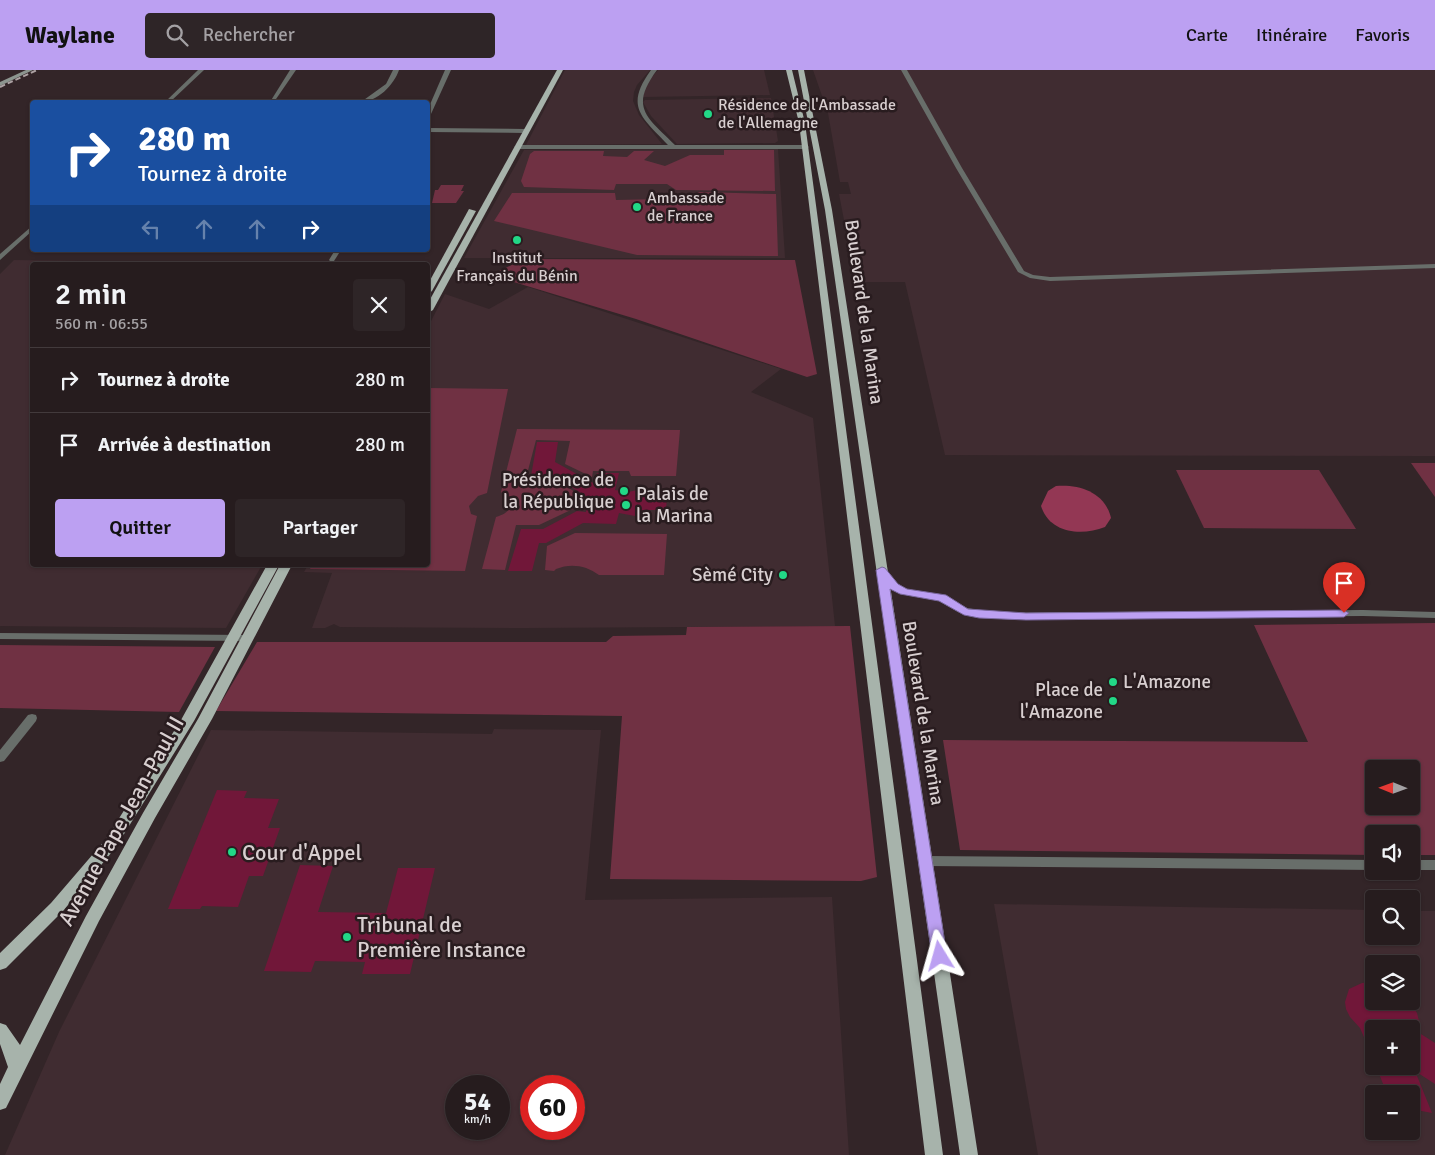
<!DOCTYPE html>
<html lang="fr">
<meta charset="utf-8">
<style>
body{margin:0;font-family:Signika,sans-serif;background:#2e2527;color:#f1f3f6;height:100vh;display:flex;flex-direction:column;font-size:19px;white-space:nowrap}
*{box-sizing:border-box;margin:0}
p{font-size:16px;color:#a4a1a4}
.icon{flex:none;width:28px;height:28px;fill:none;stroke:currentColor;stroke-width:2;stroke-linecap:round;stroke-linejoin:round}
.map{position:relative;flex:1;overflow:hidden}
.sheet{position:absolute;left:30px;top:192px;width:400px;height:305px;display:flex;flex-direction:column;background:#261c1e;border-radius:5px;box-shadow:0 1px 4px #0004,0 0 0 1px #423a3c}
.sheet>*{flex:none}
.hud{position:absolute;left:30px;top:30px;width:400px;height:152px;border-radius:5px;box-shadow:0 1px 4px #0004,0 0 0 1px #423a3c;background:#1a4fa0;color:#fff;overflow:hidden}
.needle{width:32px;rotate:271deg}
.buttons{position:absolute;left:1365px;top:690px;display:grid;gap:10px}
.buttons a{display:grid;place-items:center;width:55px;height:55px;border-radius:5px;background:#261c1e;box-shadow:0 1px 4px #0004,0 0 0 1px #423a3c;font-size:25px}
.speed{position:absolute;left:445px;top:1005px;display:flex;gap:10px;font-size:25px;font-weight:700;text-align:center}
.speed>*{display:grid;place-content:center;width:65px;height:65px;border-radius:50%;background:#261c1e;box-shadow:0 1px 4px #0004,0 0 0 1px #423a3c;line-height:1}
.speed small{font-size:12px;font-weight:400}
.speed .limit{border:8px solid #d22;background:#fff;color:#111}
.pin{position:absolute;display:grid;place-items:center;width:42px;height:42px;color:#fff;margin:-51px -21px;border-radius:50% 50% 50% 0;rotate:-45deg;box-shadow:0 0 5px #0007}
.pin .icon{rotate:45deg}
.me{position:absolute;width:55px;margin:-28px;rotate:352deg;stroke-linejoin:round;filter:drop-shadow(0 0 4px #0008)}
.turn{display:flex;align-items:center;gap:18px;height:105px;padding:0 25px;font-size:22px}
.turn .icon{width:65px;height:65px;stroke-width:2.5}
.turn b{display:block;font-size:35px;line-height:42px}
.lanes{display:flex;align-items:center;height:48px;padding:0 25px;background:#0003;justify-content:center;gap:25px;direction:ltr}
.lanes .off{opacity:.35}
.round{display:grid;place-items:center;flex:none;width:52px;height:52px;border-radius:5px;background:#2e2527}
.headline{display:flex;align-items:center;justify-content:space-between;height:85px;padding:0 25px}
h1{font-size:30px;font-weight:600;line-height:38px}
.button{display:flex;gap:10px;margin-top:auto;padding:10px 25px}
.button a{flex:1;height:58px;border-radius:5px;background:#bca0f2;color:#111;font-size:20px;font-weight:600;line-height:58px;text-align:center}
.button a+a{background:#2e2527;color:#f1f3f6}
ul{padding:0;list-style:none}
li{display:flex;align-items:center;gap:15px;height:65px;padding:0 25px;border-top:1px solid #423a3c}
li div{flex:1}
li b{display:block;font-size:19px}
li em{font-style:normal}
header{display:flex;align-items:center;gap:30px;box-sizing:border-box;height:70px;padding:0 25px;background:#bca0f2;color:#111}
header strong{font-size:24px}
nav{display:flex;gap:28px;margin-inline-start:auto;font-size:18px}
.search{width:350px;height:45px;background:#2e2527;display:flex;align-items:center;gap:12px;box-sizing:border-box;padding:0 18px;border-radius:5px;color:#a4a1a4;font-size:19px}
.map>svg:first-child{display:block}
.built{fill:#402c31;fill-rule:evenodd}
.green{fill:#703143;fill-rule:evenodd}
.water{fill:#933754}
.building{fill:#711739}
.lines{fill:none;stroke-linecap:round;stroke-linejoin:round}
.minor{fill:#686e6a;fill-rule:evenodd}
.tertiary{fill:#686e6a;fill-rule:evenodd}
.secondary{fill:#8c958f;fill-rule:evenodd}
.primary{fill:#a7b3ab;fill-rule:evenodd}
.rail{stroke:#ada2a4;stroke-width:2;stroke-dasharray:5.5 3;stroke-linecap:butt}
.route{fill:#bca0f2;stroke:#7a689d}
.poi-dot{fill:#22d887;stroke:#291c1f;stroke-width:2}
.labels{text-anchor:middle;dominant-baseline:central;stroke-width:5;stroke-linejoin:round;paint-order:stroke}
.far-poi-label{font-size:16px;fill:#d8cfd0;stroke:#291c1f;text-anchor:start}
.street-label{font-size:19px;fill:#d8cfd0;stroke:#291c1f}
.poi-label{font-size:19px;fill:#d8cfd0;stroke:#291c1f;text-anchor:end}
.near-street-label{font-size:22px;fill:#d8cfd0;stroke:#291c1f}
.near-poi-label{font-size:22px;fill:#d8cfd0;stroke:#291c1f;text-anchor:start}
</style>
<header>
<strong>Waylane</strong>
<div class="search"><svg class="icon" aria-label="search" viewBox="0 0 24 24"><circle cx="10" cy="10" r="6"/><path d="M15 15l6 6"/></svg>Rechercher</div>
<nav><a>Carte</a><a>Itinéraire</a><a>Favoris</a></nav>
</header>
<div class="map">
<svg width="1435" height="1085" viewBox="0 0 1435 1085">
<rect width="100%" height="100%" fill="#332528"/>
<!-- built -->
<g class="built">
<polygon points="565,0 650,0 637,15 634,22 633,31 639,45 662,74 526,75"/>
<polygon points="658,0 764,0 770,25 643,27 646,14"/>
<polygon points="813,0 1435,0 1435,386 945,385 905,212 856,212 839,124 851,124 848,112 840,112 828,43"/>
<polygon points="771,28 778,71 775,73 677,74 651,46 643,32 645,30"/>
<polygon points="778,79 785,188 464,188 524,80"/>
<polygon points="14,190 354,195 32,195 32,495 262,495 226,558 0,556 0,204"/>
<polygon points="528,217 781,299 751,322 813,348 835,556 528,558 340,557 334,554 325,558 312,558 332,503 304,502 308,495 428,495 428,257 445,224 489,239"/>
<path d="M494 659 601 660 585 830 832 827 849 1085H5L59 962 211 660 492 664ZM456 1016H499V1059H456ZM531 1016H574V1059H531Z"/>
<path d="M994 834 1374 840V866H1411V841H1435V1085H1038ZM1374 894H1411V931H1374ZM1374 959H1411V996H1374ZM1374 1024H1411V1061H1374Z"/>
</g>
<!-- green -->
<g class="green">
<polygon points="724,80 774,80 775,121 676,120 667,114 616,114 614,120 524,117 521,111 530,84 534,81 604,81 603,86 627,87 634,81 654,81 644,90 665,96 690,85 724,85"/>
<polygon points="441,115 464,115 461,121 464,121 456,133 432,133 435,120 438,120"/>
<polygon points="699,122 776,124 778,186 637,185 494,151 512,123 615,123 616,130 661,129 675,133 681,133"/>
<polygon points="524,189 795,190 817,304 807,307 636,249 491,205"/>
<polygon points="428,318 508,319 487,423 478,426 469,436 471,444 477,446 465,501 310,499 312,495 428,495"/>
<path d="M517 359 680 360 676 406H631L629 401H593L592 407 565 394 570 371 536 370 526 408 555 409 578 424 575 438 539 455H516L505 500 482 499 496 447C506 444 511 440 512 430L501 422Z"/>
<polygon points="1411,393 1435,393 1435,427"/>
<polygon points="1176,400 1319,400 1356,459 1204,458"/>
<path d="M575 463 667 464 664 505H599C586 495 570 493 556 499L554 501 545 500 547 476Z"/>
<path d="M1435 553V785H1411V764H1374V785L960 780 943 670 1308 672 1254 555ZM1374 699H1411V736H1374Z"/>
<polygon points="850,556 877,807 861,811 610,809 622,646 216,641 257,572 606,572 613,566 686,565 687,557"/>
<polygon points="0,575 215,577 179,642 0,638"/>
</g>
<!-- water -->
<path class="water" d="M1056 416C1079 414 1105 422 1111 448L1105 457C1082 466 1050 464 1041 436L1048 421Z"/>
<!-- building -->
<g class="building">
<polygon points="537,372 558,372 555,392 595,414 597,403 619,403 615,420 628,422 642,419 650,424 667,426 666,440 648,440 642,445 635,446 619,443 616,454 583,453 546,473 539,473 532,501 508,501 521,459 543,459 577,441 586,442 586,426 555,407 531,406"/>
<polygon points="217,720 247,721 244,728 279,729 268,758 280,758 263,806 249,806 238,837 202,836 200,839 168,839"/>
<polygon points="300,795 333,796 318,842 386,843 398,798 435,798 410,904 362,904 365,892 315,891 311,902 264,901"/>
<polygon points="1374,912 1374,931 1409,931 1417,943 1419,951 1418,959 1413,959 1435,973 1435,1014 1415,1001 1432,1043 1411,1039 1411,1024 1387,1024 1376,996 1411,996 1411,959 1374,959 1374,990 1360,958 1350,947 1346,939 1345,932 1349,919 1362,913"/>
</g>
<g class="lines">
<!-- minor -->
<g class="minor">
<polygon points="290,0 296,0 274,32 270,32"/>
<path d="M393 0H399C394 15 377 32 361 32L386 14Z"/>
<polygon points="445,0 451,0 431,44 428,46 428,39"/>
<path d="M651 0H657C629 38 647 47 675 75H806L809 77 806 79H517L514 77 517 75H668C642 47 624 37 651 0Z"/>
<polygon points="901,0 907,0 962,98 1024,201 1033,205 1050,207 1435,194 1435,198 1050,211 1030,208 1018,202 956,98"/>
<polygon points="428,58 525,59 528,61 525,63 428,62"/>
<polygon points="335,180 341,180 334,191 330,191 329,190"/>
<polygon points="882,498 885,499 897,514 907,519 945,526 967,538 997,543 1363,540 1435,542 1435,548 1363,546 997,549 960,543 939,531 901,524 891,518 879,503 877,501 879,499"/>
<polygon points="0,563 247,565 252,568 247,571 0,569"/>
<polygon points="32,644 36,645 37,648 36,651 4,691 0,692 0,680 28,645"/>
<polygon points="926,786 1374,790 1374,800 926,796 922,794 920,791 922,788"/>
<rect x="1411" y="790" width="24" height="10"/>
</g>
<!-- tertiary -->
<g class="tertiary">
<polygon points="198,0 204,0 170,32 165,32"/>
<polygon points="32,156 32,161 0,190 0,184"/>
</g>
<!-- secondary -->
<polygon class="secondary" points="26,0 33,0 0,16 0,12"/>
<!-- primary -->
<g class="primary">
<polygon points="557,0 563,0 433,240 428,243 428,233"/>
<polygon points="786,0 792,0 805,53 943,1085 925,1085 807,118 799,53"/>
<polygon points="798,0 804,0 832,140 978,1085 960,1085 825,140"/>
<polygon points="469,139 476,141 432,221 428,224 428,214"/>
<polygon points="267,495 279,495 194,651 116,777 63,841 6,898 0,900 0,883 51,833 106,769 181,650"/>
<polygon points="280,495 292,495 212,649 155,748 99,851 6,1038 0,1040 0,1014 8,997 0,974 0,953 6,955 20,975 86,846 143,743 198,649"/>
</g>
<!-- rail -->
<polyline class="rail" points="0,17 37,0"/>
</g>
<!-- route -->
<polygon class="route" points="882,497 885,498 898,514 907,519 946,525 968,539 1026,543 1344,540 1349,543 1344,547 1026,550 979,548 964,545 939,531 900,524 890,519 947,886 945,891 940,892 934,891 932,886 876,500"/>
<!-- markers -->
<g class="poi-dot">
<circle cx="708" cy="44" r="5"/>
<circle cx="637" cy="137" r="5"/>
<circle cx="517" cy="170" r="5"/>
<circle cx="624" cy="421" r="5"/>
<circle cx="626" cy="435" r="5"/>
<circle cx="783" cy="505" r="5"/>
<circle cx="1113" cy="612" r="5"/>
<circle cx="1113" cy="631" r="5"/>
<circle cx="232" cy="782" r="5"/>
<circle cx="347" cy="867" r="5"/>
</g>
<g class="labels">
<!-- far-poi labels -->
<g class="far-poi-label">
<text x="718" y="35">Résidence de l'Ambassade<tspan x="718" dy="18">de l'Allemagne</tspan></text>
<text x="647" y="128">Ambassade<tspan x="647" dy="18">de France</tspan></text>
<text x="517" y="188" text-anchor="middle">Institut<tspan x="517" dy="18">Français du Bénin</tspan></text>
</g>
<!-- street labels -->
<g class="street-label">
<text transform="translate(864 242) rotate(82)">Boulevard de la Marina</text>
<text transform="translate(923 643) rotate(81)">Boulevard de la Marina</text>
</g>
<!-- poi labels -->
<g class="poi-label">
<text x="614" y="410">Présidence de<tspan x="614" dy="22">la République</tspan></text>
<text x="636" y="424" text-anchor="start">Palais de<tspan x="636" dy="22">la Marina</tspan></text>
<text x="773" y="505">Sèmé City</text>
<text x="1123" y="612" text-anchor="start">L'Amazone</text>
<text x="1103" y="620">Place de<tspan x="1103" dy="22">l'Amazone</tspan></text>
</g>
<!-- near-street labels -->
<g class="near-street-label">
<text transform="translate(121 751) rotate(-61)">Avenue Pape Jean-Paul II</text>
</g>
<!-- near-poi labels -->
<g class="near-poi-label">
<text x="242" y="782">Cour d'Appel</text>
<text x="357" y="854">Tribunal de<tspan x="357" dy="25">Première Instance</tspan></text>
</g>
</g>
</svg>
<div class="buttons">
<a><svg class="needle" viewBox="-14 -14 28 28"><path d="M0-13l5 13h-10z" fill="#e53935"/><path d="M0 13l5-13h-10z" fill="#a4a1a4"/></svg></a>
<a><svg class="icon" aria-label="sound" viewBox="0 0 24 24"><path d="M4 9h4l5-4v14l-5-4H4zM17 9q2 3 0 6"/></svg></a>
<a><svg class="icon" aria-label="search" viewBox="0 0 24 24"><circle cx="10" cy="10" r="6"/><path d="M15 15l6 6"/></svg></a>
<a><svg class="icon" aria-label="layers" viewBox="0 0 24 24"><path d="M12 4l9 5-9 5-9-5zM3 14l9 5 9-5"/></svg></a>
<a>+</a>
<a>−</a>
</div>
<div class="speed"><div>54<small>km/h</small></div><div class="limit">60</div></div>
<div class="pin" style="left:1344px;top:543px;background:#d93025"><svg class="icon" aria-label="arrive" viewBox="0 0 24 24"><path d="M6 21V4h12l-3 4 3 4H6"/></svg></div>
<svg class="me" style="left:940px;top:886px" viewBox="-20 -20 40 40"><path d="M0-17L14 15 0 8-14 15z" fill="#bca0f2" stroke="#fff" stroke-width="4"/></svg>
<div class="hud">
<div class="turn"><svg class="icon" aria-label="right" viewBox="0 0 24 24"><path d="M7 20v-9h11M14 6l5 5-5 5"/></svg><div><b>280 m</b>Tournez à droite</div></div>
<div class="lanes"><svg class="icon off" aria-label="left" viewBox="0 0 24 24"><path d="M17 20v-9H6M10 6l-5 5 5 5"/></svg><svg class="icon off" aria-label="ahead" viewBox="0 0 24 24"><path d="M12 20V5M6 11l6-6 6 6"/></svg><svg class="icon off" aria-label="ahead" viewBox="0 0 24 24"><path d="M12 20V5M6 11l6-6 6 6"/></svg><svg class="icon" aria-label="right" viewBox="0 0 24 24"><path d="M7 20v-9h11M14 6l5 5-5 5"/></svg></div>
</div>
<section class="sheet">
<div class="headline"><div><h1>2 min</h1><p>560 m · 06:55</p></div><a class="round"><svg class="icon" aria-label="close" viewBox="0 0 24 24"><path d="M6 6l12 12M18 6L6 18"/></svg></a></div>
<ul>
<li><svg class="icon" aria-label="right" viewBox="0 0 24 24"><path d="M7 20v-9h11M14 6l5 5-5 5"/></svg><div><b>Tournez à droite</b></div><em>280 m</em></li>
<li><svg class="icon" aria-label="arrive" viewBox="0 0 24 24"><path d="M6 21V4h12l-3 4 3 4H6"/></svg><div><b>Arrivée à destination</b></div><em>280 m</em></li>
</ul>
<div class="button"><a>Quitter</a><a>Partager</a></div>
</section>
</div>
